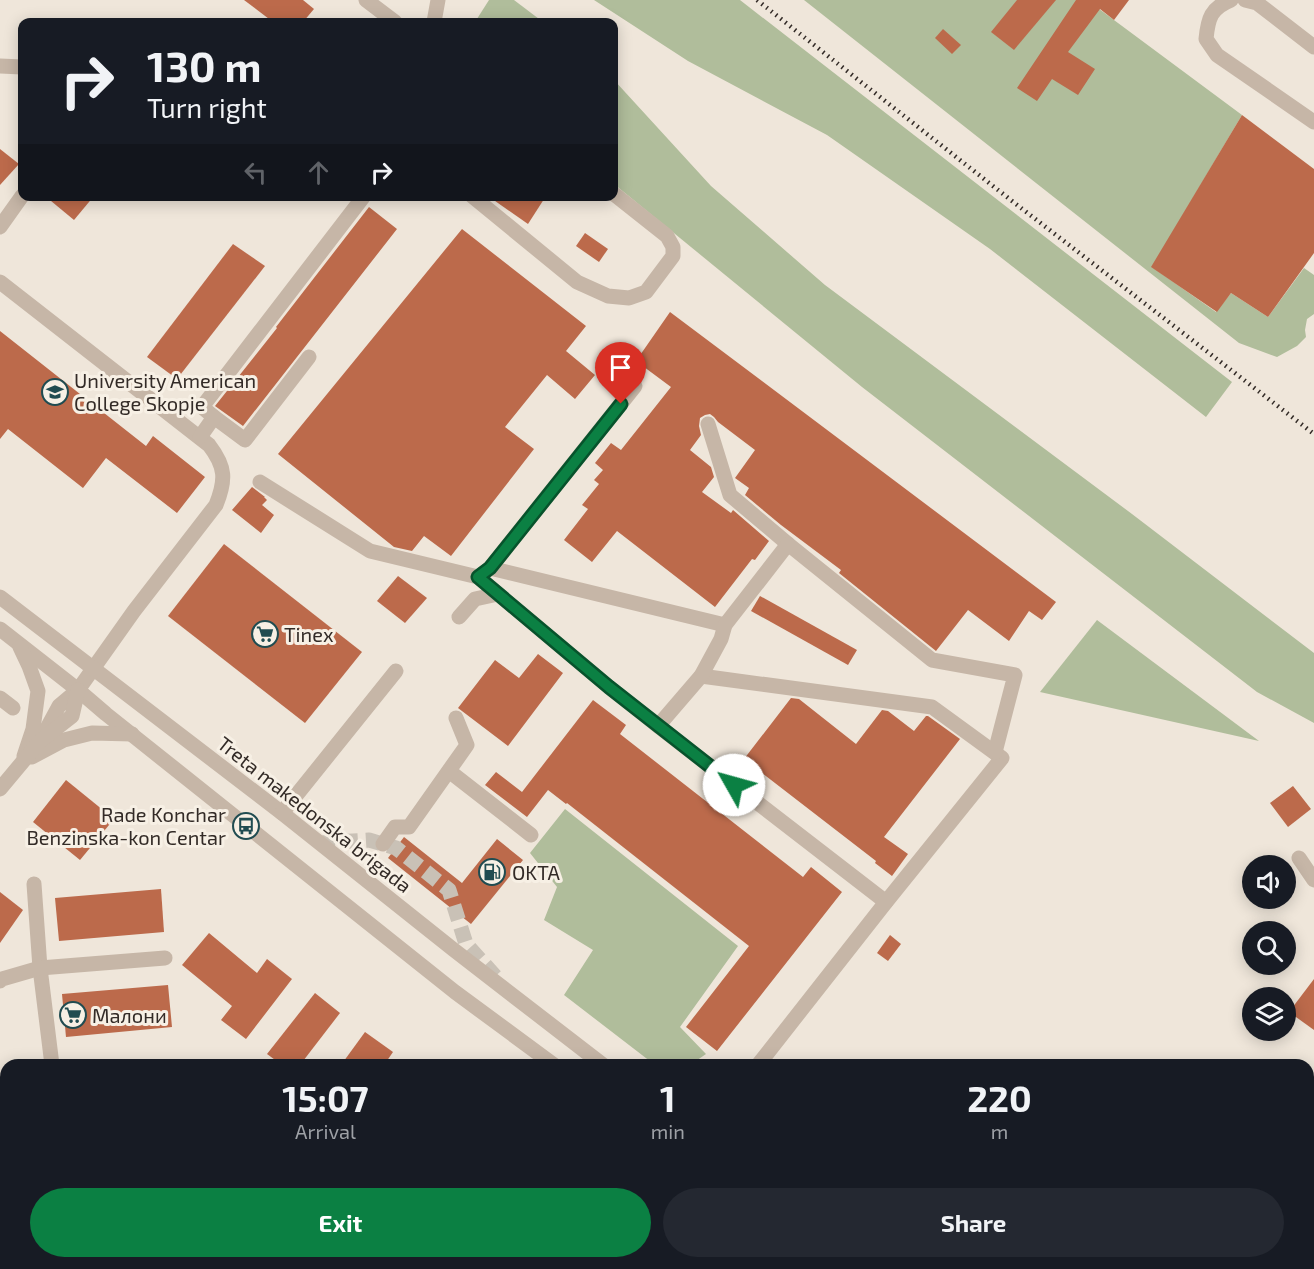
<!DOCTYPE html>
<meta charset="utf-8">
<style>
body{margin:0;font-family:"Exo 2",sans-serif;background:#242831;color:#f1f3f6;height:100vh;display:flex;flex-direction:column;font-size:22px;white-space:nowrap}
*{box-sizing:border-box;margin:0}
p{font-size:20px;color:#9ea1a6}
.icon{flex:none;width:33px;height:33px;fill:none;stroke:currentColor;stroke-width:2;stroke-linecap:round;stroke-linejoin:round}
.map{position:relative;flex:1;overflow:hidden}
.panel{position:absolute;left:0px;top:1059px;width:1314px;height:210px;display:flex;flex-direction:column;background:#171b24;border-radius:18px 18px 0 0;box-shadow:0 3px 15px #0003}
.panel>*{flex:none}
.banner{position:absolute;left:18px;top:18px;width:600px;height:183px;border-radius:12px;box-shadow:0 3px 15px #0003;background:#171b24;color:#f1f3f6;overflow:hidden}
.tools{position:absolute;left:1242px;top:855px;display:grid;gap:12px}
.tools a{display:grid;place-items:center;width:54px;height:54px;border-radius:50%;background:#171b24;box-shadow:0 3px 15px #0003;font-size:30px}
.pin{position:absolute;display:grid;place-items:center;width:51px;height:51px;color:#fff;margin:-62px -26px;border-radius:50% 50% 50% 0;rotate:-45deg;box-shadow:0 0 6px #0007}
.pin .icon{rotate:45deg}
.me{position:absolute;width:66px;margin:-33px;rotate:308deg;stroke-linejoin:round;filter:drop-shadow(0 0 4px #0008)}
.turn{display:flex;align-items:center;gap:21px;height:126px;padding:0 30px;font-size:27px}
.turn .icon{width:78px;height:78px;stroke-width:2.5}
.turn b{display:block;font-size:42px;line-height:51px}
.lanes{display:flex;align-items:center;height:57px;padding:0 30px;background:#0003;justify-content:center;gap:30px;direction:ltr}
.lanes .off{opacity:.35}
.eta{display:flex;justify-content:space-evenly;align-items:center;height:102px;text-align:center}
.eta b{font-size:36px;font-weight:700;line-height:42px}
.primary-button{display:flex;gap:12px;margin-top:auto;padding:12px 30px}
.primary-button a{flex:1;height:69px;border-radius:36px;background:#0b8043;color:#fff;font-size:24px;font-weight:700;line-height:69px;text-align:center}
.primary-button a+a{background:#242831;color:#f1f3f6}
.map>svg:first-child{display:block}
.green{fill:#b0bd9b}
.building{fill:#bc6a4b}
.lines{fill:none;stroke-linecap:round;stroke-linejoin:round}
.minor-tunnel{stroke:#c9c1b6;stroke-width:15;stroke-dasharray:15 8;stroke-linecap:butt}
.minor{stroke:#c6b6a7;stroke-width:15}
.rail{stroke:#332b27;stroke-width:4.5;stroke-dasharray:1.5 4.5;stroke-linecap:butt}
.route-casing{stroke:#07532c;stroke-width:15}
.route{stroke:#0b8043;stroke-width:10}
.labels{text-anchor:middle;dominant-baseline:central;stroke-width:6;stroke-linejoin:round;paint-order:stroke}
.poi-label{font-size:20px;fill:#332b27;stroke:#f7f0e5;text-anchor:start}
.street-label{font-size:20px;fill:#332b27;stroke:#f7f0e5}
</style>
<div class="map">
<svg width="1314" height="1269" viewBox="0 0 1314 1269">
<rect width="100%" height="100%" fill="#efe6da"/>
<!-- green -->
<g class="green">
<polygon points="489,0 514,0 543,22 475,22"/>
<polygon points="594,0 740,0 1232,382 1206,417 990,249 827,135 688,61"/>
<polygon points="804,0 1087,0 1242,115 1152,267 1216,312 1231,293 1268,317 1304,268 1314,275 1314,314 1307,319 1305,330 1306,337 1297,346 1277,357 1239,343"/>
<polygon points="614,80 711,186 825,285 1132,514 1314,653 1314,723 1257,692 862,387 614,184"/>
<polygon points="1097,620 1259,741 1040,692"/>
<polygon points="565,809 738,946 680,1027 706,1054 690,1065 655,1065 564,995 593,950 544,920 557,887 530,853"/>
</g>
<!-- building -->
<g class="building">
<polygon points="244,0 303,0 314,9 303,22 273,22"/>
<polygon points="1017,0 1056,0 1014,50 991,32"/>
<polygon points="1076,0 1129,0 1114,20 1100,9 1068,52 1095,69 1078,95 1052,79 1037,101 1017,88"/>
<polygon points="943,29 961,45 952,54 935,38"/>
<polygon points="1242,115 1314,169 1314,253 1268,317 1231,293 1217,312 1151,267"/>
<polygon points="0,149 19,164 0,185"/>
<polygon points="45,196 94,196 74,220"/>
<polygon points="488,196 546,196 528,224"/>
<polygon points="369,207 397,229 243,426 215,406 277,328 276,327"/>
<polygon points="462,229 586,326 566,351 595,375 575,399 547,375 505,427 534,449 451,556 424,536 412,551 394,547 278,454"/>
<polygon points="585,233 608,249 599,262 576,246"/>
<polygon points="233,244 265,266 177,379 147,357"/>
<polygon points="670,312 1056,602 1042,620 1029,611 1009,641 968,610 936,651 839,573 841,570 781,525 745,495 749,488 735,478 755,450 718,422 714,417 710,414 705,415 700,418 699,426 701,435 690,450 711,467 714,477 702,492 731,513 733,510 769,541 755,560 752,559 715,607 617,531 592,562 564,540 588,509 582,505 599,484 594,480 603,470 595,463 611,443 621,450 671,387 636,361"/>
<polygon points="0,331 146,446 153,436 205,477 177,513 106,458 83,488 8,429 0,439"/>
<polygon points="252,487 265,497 264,497 267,500 262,505 274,515 261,533 232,510"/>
<polygon points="224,544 362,652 305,723 168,616"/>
<polygon points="398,576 427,598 405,623 377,601"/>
<polygon points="760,596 857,650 848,665 751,611"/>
<polygon points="538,654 563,673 508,746 458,708 495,660 519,678"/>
<polygon points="791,698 799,699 856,744 882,710 888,711 914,731 926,716 928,716 960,739 884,837 908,854 892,876 875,863 876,861 744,759"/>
<polygon points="593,700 626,725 620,734 803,877 811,867 842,892 717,1051 686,1027 749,946 567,803 566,804 548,790 527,817 485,785 496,772 522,792"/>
<polygon points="66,780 114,819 80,860 33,822"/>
<polygon points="1293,786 1311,809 1288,827 1270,803"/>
<polygon points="404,837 462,883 497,839 523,860 471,924 388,858"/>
<polygon points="161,889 164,932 59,941 55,898"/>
<polygon points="0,892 23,910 0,943"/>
<polygon points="209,933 257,973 267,959 292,979 246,1039 221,1020 232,1006 182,965"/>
<polygon points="890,935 901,944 888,961 877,953"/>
<polygon points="1314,979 1314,1030 1289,1012"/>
<polygon points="168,985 172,1027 66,1037 62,994"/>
<polygon points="315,993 340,1013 300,1065 282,1065 267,1054"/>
<polygon points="365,1032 393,1052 384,1065 341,1065"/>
</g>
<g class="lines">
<!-- minor-tunnel -->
<polyline class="minor-tunnel" points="320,843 369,840 396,848 449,890 466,944 496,977"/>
<!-- minor -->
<g class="minor">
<polyline points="366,0 395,22"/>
<path d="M1231 0C1211 8 1208 18 1206 39L1217 55 1314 122"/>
<polyline points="1245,0 1257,3 1314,47"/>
<polyline points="434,22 438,0"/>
<polyline points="0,66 22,67"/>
<polyline points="472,196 577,282 608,296 629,298 646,292 673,256 673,247 667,236 614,194"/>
<polyline points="0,227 22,196"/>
<path d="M0 282 209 445C226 467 226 480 216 505L134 611 78 690 59 706 40 741"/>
<polyline points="214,417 245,440 309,357"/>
<polyline points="708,424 730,495 788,544"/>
<polyline points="200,437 214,417 202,407 364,196"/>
<polyline points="260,482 370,551 478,577 609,687 658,726 886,902"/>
<polyline points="490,568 725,625"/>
<polyline points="478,577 490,568 635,386"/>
<polyline points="0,597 282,813 454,950 603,1065"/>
<polyline points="459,617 475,599 498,594"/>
<polyline points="0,629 78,690 106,714 455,992 554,1065"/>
<polyline points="20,647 29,666 38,691 33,729 24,756"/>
<polyline points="701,676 932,707 1002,758 886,902 758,1065"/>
<polyline points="0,698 13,708"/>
<polyline points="658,726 701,676 721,639 725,625 788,544 932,660 1015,675 995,752"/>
<polyline points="32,757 64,740 92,733 132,734"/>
<polyline points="449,771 531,835"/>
<polyline points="0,789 40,741 72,716 78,690"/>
<polyline points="282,813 396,671"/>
<polyline points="383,844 395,827 409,827 467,745 456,718"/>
<polyline points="1299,858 1314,880"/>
<polyline points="34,884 40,968 52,1065"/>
<polyline points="0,981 2,979 40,968 165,958"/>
<polyline points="545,1263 552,1269"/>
<polyline points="806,1263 813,1269"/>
<polyline points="851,1263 858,1269"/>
<polyline points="71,1269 75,1263"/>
<polyline points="501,1269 502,1263"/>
<polyline points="1027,1269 1031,1263"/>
</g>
<!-- rail -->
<polyline class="rail" points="757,0 1012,201 1314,434"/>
</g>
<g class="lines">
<defs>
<polyline id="route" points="621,404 490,568 478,577 609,687 734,785"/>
</defs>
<!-- route casing -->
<use href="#route" class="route-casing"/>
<!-- route -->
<use href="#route" class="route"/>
</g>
<!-- icons -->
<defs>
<symbol id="university-ring" viewBox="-11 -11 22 22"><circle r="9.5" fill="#f7f0e5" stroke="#204c51" stroke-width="1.5"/><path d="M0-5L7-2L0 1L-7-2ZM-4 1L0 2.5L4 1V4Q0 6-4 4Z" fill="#204c51"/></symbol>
<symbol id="supermarket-ring" viewBox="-11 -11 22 22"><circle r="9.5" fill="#f7f0e5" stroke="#204c51" stroke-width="1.5"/><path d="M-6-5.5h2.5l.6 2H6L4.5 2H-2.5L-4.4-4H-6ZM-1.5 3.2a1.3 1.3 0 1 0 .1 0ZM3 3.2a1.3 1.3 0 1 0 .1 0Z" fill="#204c51"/></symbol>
<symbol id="bus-ring" viewBox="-11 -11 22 22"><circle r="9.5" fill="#f7f0e5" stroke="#204c51" stroke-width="1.5"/><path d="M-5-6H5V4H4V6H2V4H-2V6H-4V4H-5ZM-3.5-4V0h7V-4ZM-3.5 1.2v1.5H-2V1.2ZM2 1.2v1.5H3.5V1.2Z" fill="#204c51"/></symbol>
<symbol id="fuel-ring" viewBox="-11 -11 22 22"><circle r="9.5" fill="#f7f0e5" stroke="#204c51" stroke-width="1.5"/><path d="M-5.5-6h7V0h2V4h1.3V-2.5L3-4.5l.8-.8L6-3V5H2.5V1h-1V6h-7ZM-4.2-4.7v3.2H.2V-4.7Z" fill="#204c51"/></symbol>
</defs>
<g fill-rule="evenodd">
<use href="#university-ring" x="40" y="377" width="30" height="30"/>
<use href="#supermarket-ring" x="250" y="619" width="30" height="30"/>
<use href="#bus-ring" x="231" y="811" width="30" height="30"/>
<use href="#fuel-ring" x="477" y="857" width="30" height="30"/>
<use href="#supermarket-ring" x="58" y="1000" width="30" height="30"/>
</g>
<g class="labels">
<!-- poi labels -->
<g class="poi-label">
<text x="74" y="380">University American<tspan x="74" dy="23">College Skopje</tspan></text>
<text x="284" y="634">Tinex</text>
<text x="226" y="814" text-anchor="end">Rade Konchar<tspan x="226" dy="23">Benzinska-kon Centar</tspan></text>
<text x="512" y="872">OKTA</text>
<text x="92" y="1015">Малони</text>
</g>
<!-- street labels -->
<g class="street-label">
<text transform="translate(315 814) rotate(38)">Treta makedonska brigada</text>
</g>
</g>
</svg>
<div class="tools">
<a><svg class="icon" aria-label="sound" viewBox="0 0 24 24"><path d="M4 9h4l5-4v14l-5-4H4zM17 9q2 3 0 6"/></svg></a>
<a><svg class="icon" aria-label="search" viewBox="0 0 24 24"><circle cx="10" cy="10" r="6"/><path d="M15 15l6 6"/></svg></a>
<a><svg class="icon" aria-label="layers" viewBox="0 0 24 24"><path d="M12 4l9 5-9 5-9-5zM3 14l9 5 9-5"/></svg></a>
</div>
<div class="pin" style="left:621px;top:404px;background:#d93025"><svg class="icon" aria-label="arrive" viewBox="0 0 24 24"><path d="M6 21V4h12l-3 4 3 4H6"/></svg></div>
<svg class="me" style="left:734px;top:785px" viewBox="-20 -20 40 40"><circle r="19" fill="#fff"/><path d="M0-13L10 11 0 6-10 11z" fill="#0b8043"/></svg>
<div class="banner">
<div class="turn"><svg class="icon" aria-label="right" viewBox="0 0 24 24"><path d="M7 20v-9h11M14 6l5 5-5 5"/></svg><div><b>130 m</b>Turn right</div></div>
<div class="lanes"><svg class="icon off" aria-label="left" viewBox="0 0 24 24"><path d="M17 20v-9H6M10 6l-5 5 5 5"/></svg><svg class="icon off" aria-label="ahead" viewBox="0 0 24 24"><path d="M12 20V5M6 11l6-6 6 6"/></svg><svg class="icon" aria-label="right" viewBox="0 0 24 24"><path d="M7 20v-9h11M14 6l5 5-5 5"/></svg></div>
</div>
<section class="panel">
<div class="eta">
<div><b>15:07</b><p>Arrival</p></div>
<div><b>1</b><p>min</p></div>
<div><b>220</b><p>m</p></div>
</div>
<div class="primary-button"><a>Exit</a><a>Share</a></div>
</section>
</div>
